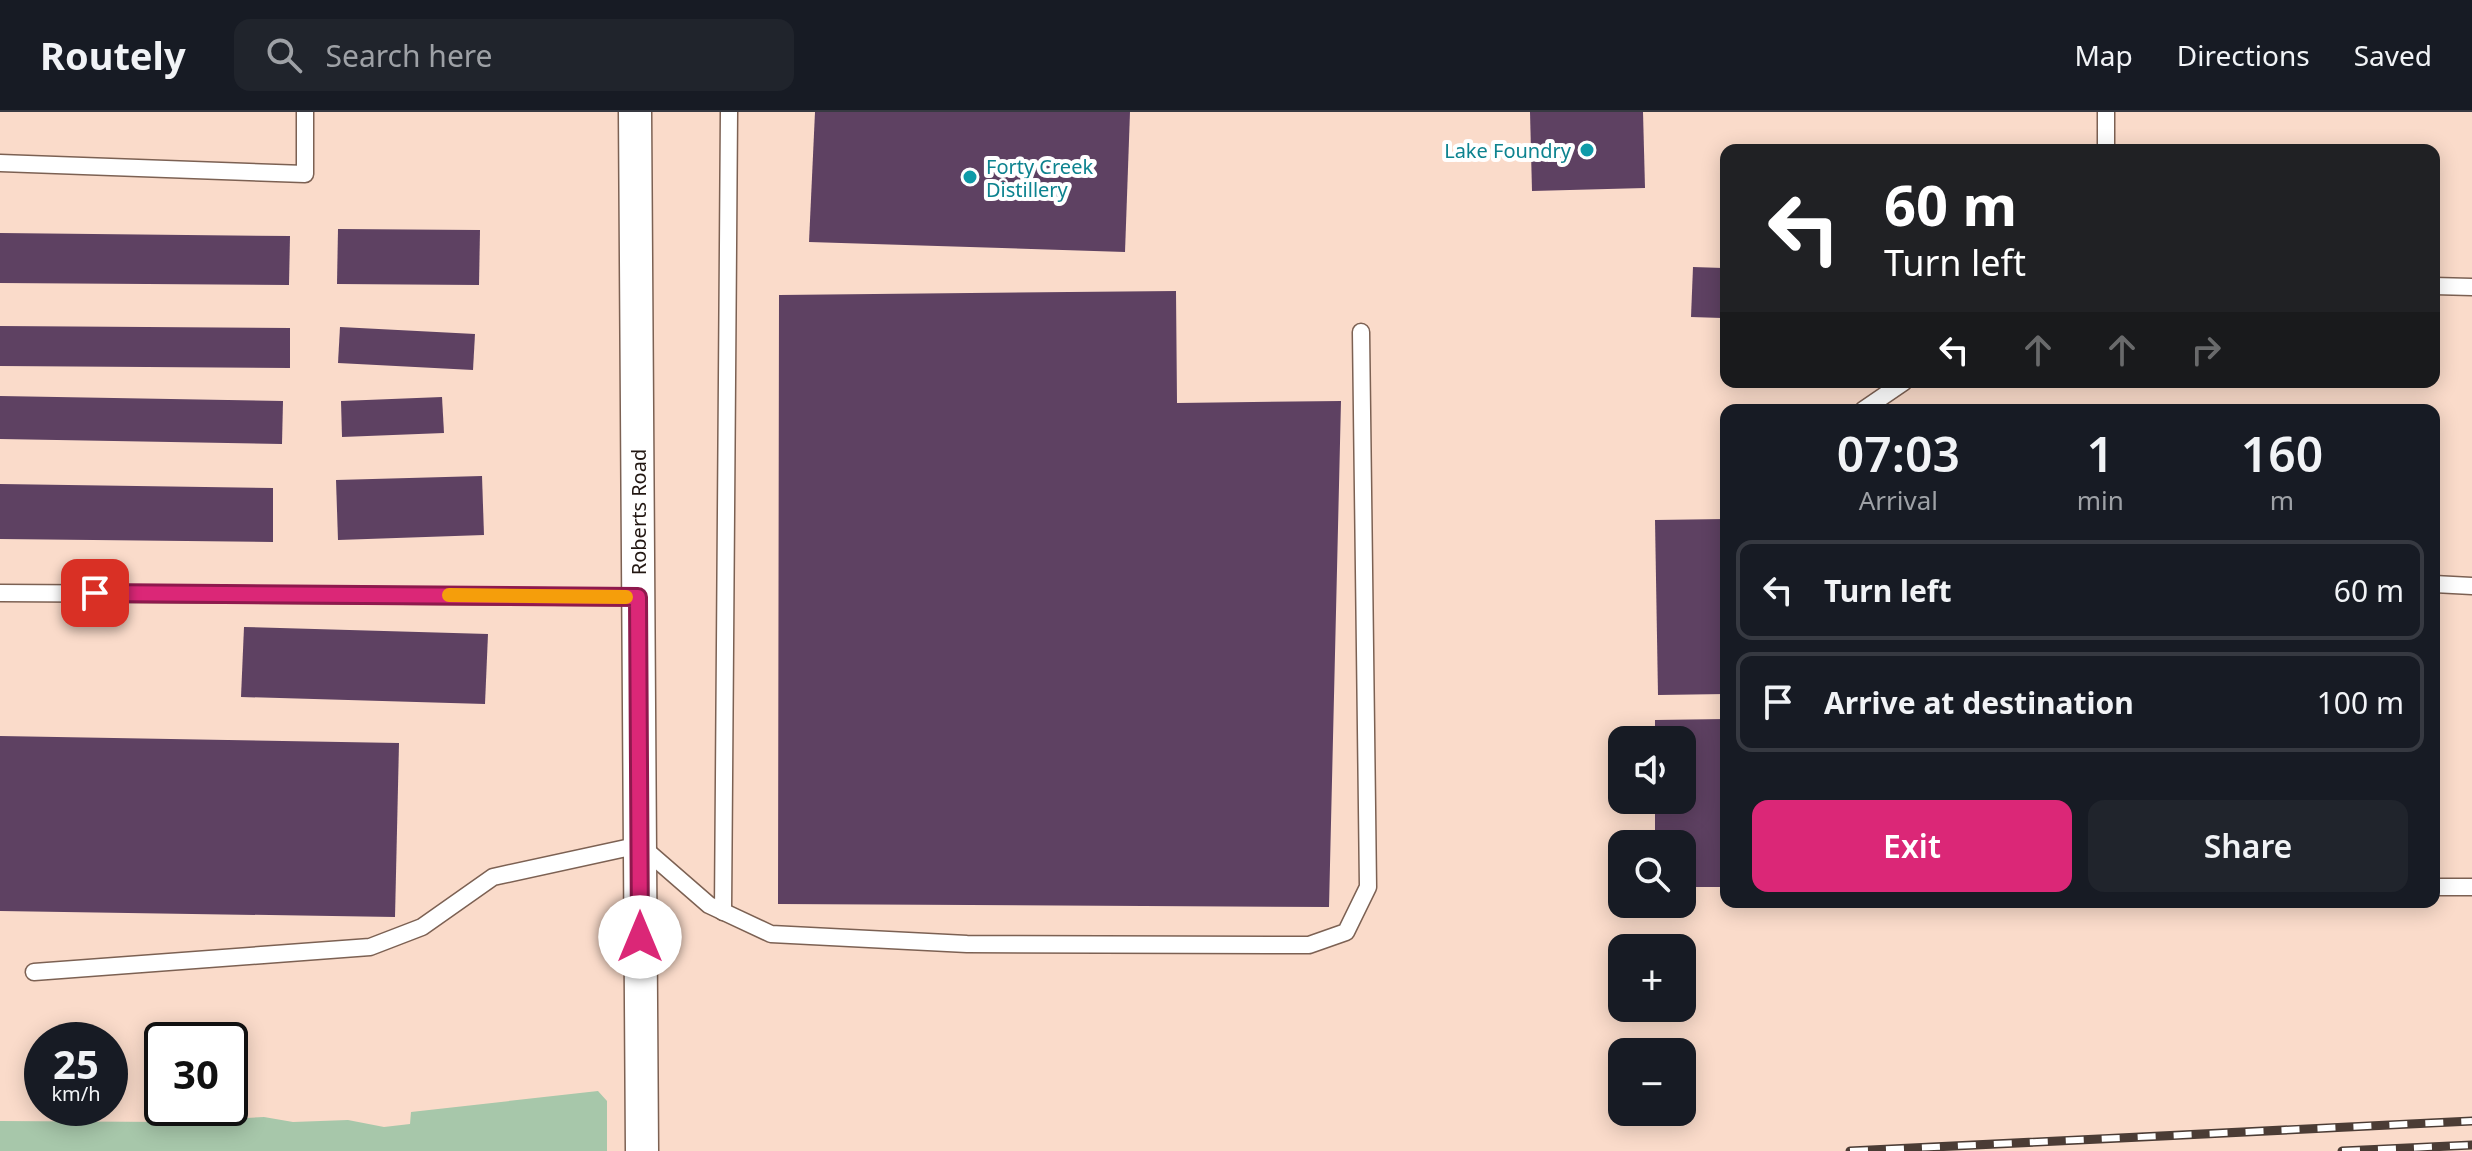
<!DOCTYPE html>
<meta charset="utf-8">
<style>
body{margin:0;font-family:"Noto Sans",sans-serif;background:#20242c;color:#f1f3f6;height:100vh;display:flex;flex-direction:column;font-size:30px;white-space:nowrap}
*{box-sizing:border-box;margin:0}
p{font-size:26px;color:#9ea1a6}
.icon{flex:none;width:44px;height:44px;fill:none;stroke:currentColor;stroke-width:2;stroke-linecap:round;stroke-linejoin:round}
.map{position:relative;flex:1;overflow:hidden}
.side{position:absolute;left:1720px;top:292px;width:720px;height:504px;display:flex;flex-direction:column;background:#171b24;border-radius:16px;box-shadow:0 4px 20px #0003}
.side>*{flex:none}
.guide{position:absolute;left:1720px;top:32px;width:720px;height:244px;border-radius:16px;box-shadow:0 4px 20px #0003;background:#202124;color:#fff;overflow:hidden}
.controls{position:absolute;left:1608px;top:614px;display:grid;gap:16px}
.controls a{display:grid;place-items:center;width:88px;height:88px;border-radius:16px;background:#171b24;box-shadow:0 4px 20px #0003;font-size:40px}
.speed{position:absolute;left:24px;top:910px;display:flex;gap:16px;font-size:40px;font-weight:700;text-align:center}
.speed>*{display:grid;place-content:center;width:104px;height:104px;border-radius:50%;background:#171b24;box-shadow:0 4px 20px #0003;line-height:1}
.speed small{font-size:20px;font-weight:400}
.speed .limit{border:4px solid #111;border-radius:12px;background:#fff;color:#111}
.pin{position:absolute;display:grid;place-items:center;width:68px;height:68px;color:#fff;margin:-34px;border-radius:16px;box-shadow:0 4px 12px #0006}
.me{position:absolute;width:88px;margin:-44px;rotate:0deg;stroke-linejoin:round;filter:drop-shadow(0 0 6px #0008)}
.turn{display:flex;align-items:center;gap:28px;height:168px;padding:0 32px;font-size:36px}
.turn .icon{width:104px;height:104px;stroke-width:2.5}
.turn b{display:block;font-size:56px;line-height:68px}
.lanes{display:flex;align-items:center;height:76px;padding:0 32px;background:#0003;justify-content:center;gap:40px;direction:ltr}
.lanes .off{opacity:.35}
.eta{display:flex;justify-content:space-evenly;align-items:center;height:136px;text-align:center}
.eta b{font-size:48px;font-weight:600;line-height:56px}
.primary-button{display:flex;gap:16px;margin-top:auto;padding:16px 32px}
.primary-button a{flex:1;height:92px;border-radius:16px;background:#db2777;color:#fff;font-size:32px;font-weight:600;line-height:92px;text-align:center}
.primary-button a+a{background:#20242c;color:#f1f3f6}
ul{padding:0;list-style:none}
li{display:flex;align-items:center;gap:24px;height:100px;margin:0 16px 12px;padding:0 16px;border:4px solid #363941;border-radius:16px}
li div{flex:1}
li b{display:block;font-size:30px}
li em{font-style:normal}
header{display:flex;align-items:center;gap:48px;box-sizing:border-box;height:112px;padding:0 40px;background:#171b24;border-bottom:2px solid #363941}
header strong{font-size:38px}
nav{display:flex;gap:44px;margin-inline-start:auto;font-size:28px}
.search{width:560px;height:72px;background:#20242c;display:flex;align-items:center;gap:20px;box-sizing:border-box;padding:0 28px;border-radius:16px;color:#9ea1a6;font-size:30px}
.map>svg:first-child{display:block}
.green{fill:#a7c7aa}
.building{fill:#5e4162}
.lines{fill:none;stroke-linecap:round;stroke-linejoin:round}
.service-casing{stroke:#7c6153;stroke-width:19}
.minor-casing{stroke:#7c6153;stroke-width:35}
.service{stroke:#fff;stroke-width:16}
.minor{stroke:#fff;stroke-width:32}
.rail-casing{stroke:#4b3c35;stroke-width:9}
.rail{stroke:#fff;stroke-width:6;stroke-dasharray:18;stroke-linecap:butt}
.route-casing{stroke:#8e194d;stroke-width:20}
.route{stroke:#db2777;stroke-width:14}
.slow{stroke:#f59e0b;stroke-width:14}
.culture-dot{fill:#0f9aa8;stroke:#fff;stroke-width:3}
.labels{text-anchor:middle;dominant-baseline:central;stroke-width:8;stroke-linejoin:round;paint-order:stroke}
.culture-label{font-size:20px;fill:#0d838f;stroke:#fff;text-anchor:end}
.street-label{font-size:20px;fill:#221712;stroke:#fff}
</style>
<header>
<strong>Routely</strong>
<div class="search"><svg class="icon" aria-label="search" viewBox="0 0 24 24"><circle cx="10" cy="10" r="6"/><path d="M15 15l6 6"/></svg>Search here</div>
<nav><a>Map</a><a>Directions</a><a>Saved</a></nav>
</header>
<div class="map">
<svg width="2472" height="1039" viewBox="0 0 2472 1039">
<rect width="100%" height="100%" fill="#fadbca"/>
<!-- green -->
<polygon class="green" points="598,979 607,989 607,1039 0,1039 0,1009 168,1010 264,1005 293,1010 348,1008 384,1015 410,1012 411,1000"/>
<!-- building -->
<g class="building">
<polygon points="815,0 1130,0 1125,140 809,130"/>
<polygon points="1530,0 1643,0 1645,76 1532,79"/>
<polygon points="338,117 480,118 479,173 337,172"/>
<polygon points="0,121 290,124 289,173 0,171"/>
<polygon points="1693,155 1723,156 1722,206 1691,205"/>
<polygon points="1176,179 1177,291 1341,289 1329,795 778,792 779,183"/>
<polygon points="0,214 290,216 290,256 0,254"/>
<polygon points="340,215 475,222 473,258 338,251"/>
<polygon points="0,284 283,289 282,332 0,327"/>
<polygon points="442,285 444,321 342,325 341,289"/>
<polygon points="482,364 484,423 338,428 336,368"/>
<polygon points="0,372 273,376 273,430 0,427"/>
<polygon points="1726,407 1726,582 1658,583 1655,408"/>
<polygon points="244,515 488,522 485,592 241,585"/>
<polygon points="1726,607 1726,775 1682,775 1682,732 1655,732 1655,688 1682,688 1682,628 1655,628 1655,608"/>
<polygon points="0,624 399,631 395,805 0,799"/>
</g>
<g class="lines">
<defs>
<g id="service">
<polyline points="2106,38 2106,0"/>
<polyline points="0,51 305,62 305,0"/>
<polyline points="2434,174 2472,175"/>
<polyline points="1863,298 1904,270"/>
<polyline points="2434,472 2472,474"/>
<polyline points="0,481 638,485"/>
<polyline points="2434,775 2472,775"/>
<polyline points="723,800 729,0"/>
<polyline points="34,860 370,835 422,815 493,765 640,733 709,793 771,822 967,832 1309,833 1346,820 1368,775 1361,220"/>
</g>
<polyline id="minor" points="635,0 642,1039"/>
</defs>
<!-- service casing -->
<use href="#service" class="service-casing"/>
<!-- minor casing -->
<use href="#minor" class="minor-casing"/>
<!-- service -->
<use href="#service" class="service"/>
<!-- minor -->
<use href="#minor" class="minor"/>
<defs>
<g id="rail">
<polyline points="1850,1039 2472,1009"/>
<polyline points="2342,1039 2472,1033"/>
</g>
</defs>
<!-- rail casing -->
<use href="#rail" class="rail-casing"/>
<!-- rail -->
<use href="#rail" class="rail"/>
</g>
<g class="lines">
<defs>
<polyline id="route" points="95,481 638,485 640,825"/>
</defs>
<!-- route casing -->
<use href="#route" class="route-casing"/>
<!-- route -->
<use href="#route" class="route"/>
<!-- slow -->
<polyline class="slow" points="449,483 626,485"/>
</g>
<!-- markers -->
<g class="culture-dot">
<circle cx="1587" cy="38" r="8"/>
<circle cx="970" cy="65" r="8"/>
</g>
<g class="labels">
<!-- culture labels -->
<g class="culture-label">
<text x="1571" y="38">Lake Foundry</text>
<text x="986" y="54" text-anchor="start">Forty Creek<tspan x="986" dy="23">Distillery</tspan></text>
</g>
<!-- street labels -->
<g class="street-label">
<text transform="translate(638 400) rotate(-90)">Roberts Road</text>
</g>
</g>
</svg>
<div class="controls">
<a><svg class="icon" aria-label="sound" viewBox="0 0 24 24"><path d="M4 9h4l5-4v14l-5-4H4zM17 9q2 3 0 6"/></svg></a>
<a><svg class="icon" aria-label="search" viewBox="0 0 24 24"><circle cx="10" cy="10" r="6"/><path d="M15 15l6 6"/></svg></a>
<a>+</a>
<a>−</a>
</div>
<div class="speed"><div>25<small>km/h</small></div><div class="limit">30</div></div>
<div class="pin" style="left:95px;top:481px;background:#d93025"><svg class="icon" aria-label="arrive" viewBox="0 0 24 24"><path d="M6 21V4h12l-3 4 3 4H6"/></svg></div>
<svg class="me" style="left:640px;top:825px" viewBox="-20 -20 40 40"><circle r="19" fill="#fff"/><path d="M0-13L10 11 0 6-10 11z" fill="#db2777"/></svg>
<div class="guide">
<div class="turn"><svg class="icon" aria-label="left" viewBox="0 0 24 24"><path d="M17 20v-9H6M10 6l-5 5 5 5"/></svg><div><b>60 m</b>Turn left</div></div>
<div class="lanes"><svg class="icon" aria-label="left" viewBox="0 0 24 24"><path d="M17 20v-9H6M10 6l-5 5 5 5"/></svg><svg class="icon off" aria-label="ahead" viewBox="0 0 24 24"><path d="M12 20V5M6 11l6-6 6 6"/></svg><svg class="icon off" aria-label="ahead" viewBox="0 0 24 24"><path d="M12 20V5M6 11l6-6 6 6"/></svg><svg class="icon off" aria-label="right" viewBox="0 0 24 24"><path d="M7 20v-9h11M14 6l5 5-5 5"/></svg></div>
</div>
<section class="side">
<div class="eta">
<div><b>07:03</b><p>Arrival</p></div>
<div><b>1</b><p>min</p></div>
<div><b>160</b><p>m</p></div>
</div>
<ul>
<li><svg class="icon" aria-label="left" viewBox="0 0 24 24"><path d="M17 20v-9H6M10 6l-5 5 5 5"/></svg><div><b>Turn left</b></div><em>60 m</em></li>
<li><svg class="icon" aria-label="arrive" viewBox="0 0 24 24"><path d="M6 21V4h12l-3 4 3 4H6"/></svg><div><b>Arrive at destination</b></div><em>100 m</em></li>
</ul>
<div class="primary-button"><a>Exit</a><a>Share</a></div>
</section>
</div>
